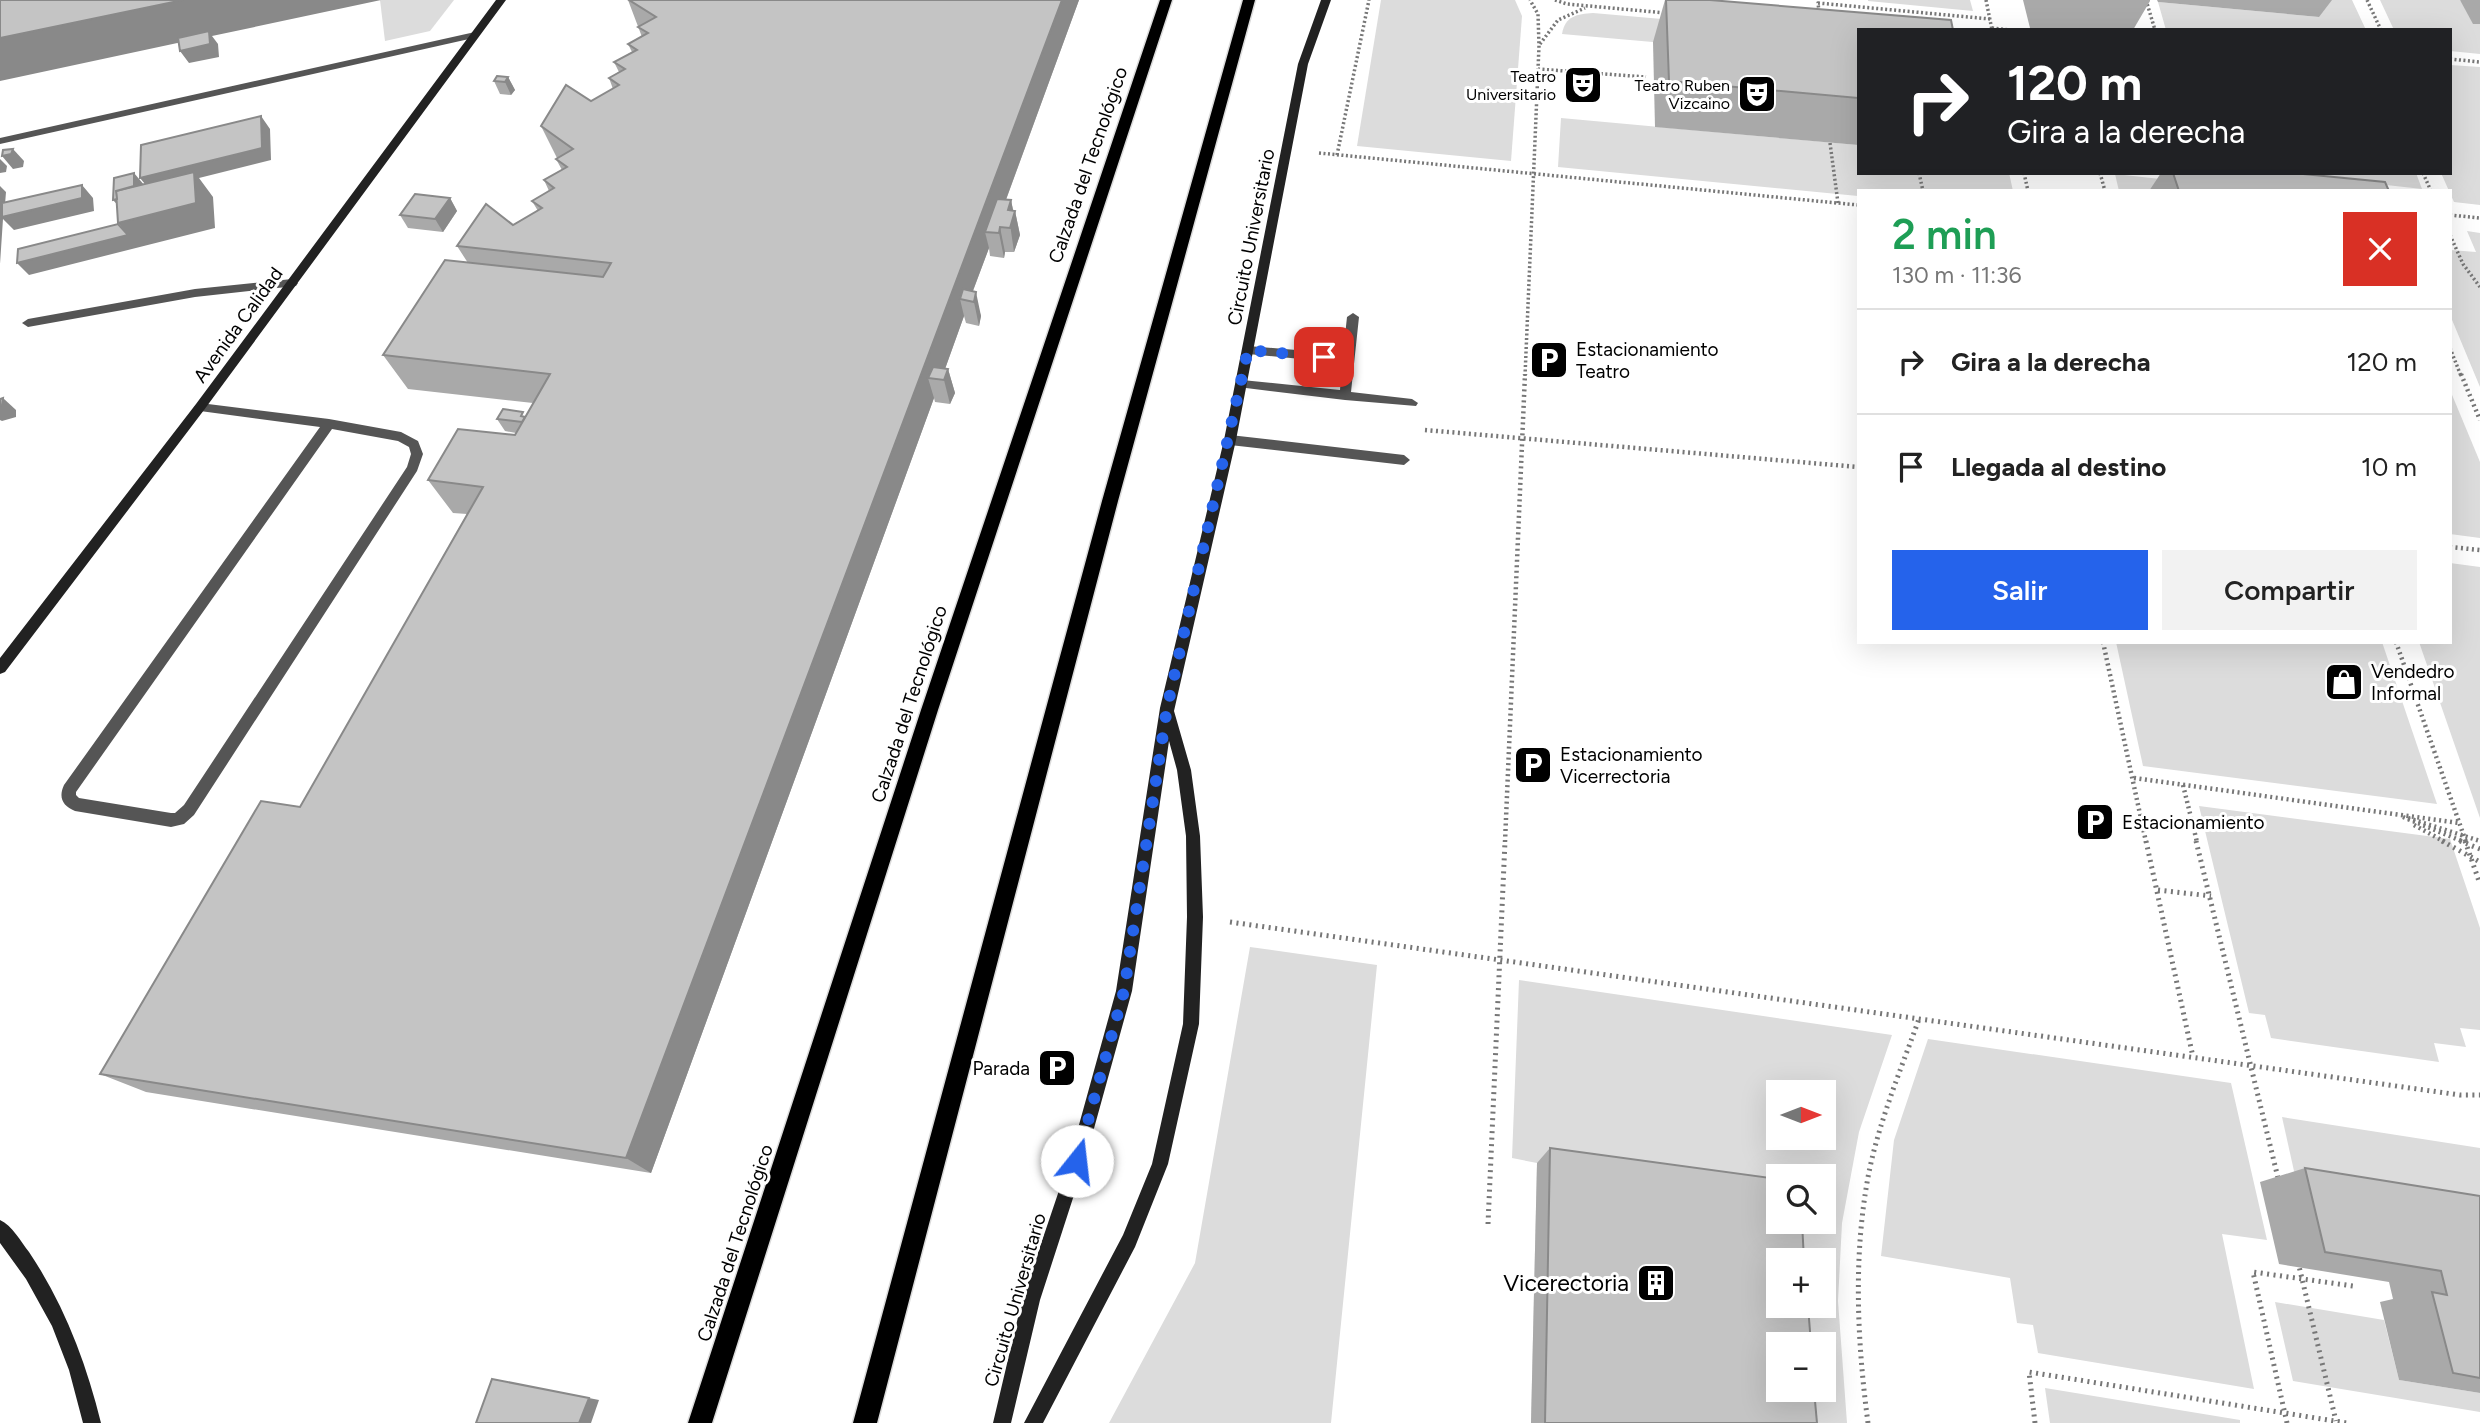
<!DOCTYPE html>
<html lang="es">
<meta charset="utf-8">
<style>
body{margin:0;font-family:Figtree,sans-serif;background:#f2f2f2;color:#222;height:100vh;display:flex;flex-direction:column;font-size:26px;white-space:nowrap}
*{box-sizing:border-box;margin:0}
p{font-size:23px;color:#767676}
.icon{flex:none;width:38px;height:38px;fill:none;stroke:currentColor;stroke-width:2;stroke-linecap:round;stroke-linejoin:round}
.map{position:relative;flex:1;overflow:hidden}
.sheet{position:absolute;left:1857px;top:189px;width:595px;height:455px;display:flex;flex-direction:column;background:#fff;border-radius:0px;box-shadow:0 7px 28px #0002}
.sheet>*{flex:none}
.banner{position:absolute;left:1857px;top:28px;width:595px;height:147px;border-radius:0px;box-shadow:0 7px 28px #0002;background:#202124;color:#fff;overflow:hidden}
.needle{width:46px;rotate:90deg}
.controls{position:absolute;left:1766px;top:1080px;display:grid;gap:14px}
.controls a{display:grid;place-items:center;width:70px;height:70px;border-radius:0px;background:#fff;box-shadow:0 7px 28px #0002;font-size:35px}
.pin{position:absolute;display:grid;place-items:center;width:60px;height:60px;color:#fff;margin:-30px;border-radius:14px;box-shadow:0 4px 10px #0006}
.me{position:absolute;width:77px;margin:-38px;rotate:16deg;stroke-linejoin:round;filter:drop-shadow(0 0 5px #0008)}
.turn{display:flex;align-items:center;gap:24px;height:147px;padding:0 35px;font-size:32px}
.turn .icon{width:91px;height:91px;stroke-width:2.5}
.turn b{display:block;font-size:49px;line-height:60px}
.round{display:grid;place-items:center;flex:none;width:74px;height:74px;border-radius:0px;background:#f2f2f2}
.summary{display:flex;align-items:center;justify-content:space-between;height:119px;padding:0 35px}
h1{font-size:42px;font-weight:600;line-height:52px;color:#1e9e55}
.cta{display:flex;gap:14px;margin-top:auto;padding:14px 35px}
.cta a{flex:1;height:80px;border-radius:0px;background:#2563eb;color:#fff;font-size:28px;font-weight:600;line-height:80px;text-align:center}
.cta a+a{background:#f2f2f2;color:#222}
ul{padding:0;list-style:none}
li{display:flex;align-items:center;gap:21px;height:105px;padding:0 35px;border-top:2px solid #e0e0e0}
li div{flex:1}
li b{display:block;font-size:26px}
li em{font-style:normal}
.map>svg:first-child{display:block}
.green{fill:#dcdcdc;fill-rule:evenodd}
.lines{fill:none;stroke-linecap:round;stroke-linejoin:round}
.primary-casing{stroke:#dbdbdb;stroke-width:3}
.path-far2{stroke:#777;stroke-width:3.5;stroke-dasharray:2 2.5;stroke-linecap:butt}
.path-far1{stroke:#777;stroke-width:4.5;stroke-dasharray:2 3.5;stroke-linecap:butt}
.path{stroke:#777;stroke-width:5;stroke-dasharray:2 4.5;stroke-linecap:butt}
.lane{fill:#555;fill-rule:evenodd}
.secondary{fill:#222;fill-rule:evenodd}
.primary{fill:#000;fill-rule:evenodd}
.wall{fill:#a9a9a9}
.shaded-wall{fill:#898989}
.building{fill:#c4c4c4;stroke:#898989;stroke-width:2}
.route{stroke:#2563eb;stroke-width:12;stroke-dasharray:0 21.6}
.labels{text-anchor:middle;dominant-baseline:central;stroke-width:6;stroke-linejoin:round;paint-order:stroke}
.far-poi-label{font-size:16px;fill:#000;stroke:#fff;text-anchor:end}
.street-label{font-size:19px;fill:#000;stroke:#fff}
.poi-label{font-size:19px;fill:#000;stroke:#fff;text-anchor:start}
.near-poi-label{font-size:23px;fill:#000;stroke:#fff;text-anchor:end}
</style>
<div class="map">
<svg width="2480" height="1423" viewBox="0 0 2480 1423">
<rect width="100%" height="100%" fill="#fff"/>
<!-- green -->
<g class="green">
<polygon points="380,0 454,0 430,31 385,41"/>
<polygon points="1381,0 1515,0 1522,16 1511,161 1357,146"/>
<polygon points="1868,0 1970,0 1973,11 1868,1"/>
<polygon points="2312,0 2352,0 2366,30 2166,30 2158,2 2319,17"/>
<polygon points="2380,0 2460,0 2480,24 2480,54 2450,51 2450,30 2394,30"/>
<path d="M1593 13 1858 36V60L1562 34C1565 16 1577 14 1593 13Z"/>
<polygon points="2450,65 2480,67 2480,205 2454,202 2441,173 2450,173"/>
<polygon points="1561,118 1858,145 1858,173 2009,173 2013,191 1858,191 1858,196 1558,167"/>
<polygon points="2280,173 2416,173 2422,189"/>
<polygon points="2115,174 2269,191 2119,191"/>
<polygon points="2467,231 2480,233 2480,387 2450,315 2450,250 2476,252"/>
<polygon points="2450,390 2480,462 2480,538 2450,534"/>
<polygon points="2450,563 2480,567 2480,818 2419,642 2450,642"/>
<polygon points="2116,642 2382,642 2437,804 2143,766"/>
<polygon points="2199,806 2450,839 2480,928 2480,1030 2460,1028 2466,1047 2434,1043 2439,1062 2271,1038 2265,1015 2249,1013"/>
<polygon points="1250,947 1377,965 1331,1423 1109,1423 1195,1263"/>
<path d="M1519 980 1892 1035 1859 1132 1842 1223 1838 1301 1847 1423H1531L1537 1163 1512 1158ZM1778 1092H1824V1138H1778ZM1778 1176H1824V1222H1778ZM1778 1260H1824V1306H1778ZM1778 1344H1824V1390H1778Z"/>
<polygon points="1928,1039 2231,1083 2267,1240 2222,1234 2254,1389 2038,1353 2033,1325 2017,1323 2010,1278 1881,1256 1894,1140"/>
<polygon points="2282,1117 2480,1148 2480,1219 2298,1189"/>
<polygon points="2275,1302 2384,1320 2399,1380 2480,1393 2480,1412 2293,1381"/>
<polygon points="2045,1388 2240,1420 2240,1423 2050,1423"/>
</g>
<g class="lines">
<defs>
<g id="primary">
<polygon points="1160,0 1172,0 938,710 712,1423 688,1423 921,710"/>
<polygon points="1243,0 1255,0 1118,501 877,1423 853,1423 1102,501"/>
</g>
</defs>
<!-- primary casing -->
<use href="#primary" class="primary-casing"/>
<!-- path-far2 -->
<g class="path-far2">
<polyline points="1555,0 1567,4 1666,13"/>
<polyline points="1986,0 1992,30"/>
<polyline points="2146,0 2155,30"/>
<polyline points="2367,0 2381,30"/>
<polyline points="1819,12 1818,3 1990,19"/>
<polyline points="1992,28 2009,30"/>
<polyline points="1540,44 1558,20 1585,8"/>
<polyline points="2450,59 2480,62"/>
<polyline points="1538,69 1646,77"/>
<polyline points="1830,143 1838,203"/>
<polyline points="1319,153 1858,205"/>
<polyline points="1337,155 1369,0"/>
<polyline points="1919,173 1923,191"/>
<polyline points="2024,173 2028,191"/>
<polyline points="2100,173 2105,191"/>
<polyline points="2423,173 2431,191"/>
<polyline points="2450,215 2480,218"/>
<polyline points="2450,235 2463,264 2480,287"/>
<polyline points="2450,348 2461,376"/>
<polyline points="1525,376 1539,46 1538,14 1530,0"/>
</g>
<!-- path-far1 -->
<g class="path-far1">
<polyline points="2461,374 2480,420"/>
<polyline points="1425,430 1858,467"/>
<polyline points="2450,547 2480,550"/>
<polyline points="2103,642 2146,842"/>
<polyline points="2396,642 2466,842"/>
<polyline points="2134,778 2459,823"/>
<polyline points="2183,785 2197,842"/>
<polyline points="2403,817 2464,842"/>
<polyline points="2408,818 2480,841"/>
<polyline points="2414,825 2445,842"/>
<polyline points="1505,842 1525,374"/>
</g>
<!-- path -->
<g class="path">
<polyline points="2146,841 2193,1057"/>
<polyline points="2196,841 2279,1182"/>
<polyline points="2442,841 2480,862"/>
<polyline points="2460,841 2480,849"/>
<polyline points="2465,841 2480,884"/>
<polyline points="2158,890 2211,896"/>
<polyline points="1230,922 2460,1095 2480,1095"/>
<polyline points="1488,1224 1505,841"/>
<polyline points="2298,1262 2336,1421"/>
<path d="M1868 1423C1857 1340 1853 1254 1869 1172 1880 1119 1901 1069 1919 1019"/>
<polyline points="2035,1423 2029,1372 2347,1423"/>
<polyline points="2287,1423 2253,1272 2353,1286"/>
</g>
<!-- lane -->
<g class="lane">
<polygon points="475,32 478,33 478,37 0,144 0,138"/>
<polygon points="292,279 298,283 296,286 195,297 28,327 22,323 28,319 195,289"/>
<polygon points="1353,313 1359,317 1351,392 1412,399 1418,403 1416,406 1345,400 1238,387 1238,381 1242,380 1340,390 1342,363 1248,354 1242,350 1248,346 1343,354 1347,317"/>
<path d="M200 403 329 419 401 432 418 441 423 454 417 471 194 815 184 824 171 827 75 811C63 806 58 798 64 785L320 427 200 411 194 407ZM332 429 398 441 409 447 411 454 407 467 184 805 175 813H171L79 798 76 795V792Z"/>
<polygon points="1230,435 1404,455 1410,460 1404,465 1230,445 1224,440"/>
</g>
<!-- secondary -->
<g class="secondary">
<polygon points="496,0 506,0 204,410 5,672 0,674 0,658 196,404"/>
<polygon points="1321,0 1331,0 1308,64 1236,440 1174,711 1191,770 1200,836 1203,917 1199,1024 1168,1164 1135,1247 1043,1423 1024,1423 1123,1235 1152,1164 1183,1024 1187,917 1186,836 1177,770 1169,741 1132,991 1085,1161 1040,1300 1011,1423 993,1423 1022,1300 1069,1161 1116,991 1160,708 1224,440 1298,64"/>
<path d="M0 1220C12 1225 21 1242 29 1252 64 1304 86 1362 101 1423H83L69 1370 52 1326 26 1279 0 1243Z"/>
</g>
<!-- primary -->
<use href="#primary" class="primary"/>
</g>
<!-- wall -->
<g class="wall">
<polygon points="628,0 1079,0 1006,200 1011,200 1013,210 1015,211 1020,235 1014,252 1005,252 1004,258 990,256 989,248 973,291 981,316 979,326 966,323 964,316 945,369 948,369 955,393 950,404 935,402 934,398 651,1173 146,1092 100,1074 300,807 467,514 453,513 428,480 515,435 516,433 505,431 497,419 526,416 533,403 408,389 383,355 468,263 457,246 513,225 538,211 532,201 549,191 544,180 562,170 556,159 557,158 541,126 591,101 613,89 609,78 619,72 614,62 632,52 628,44 642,37"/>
<polygon points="1665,0 1710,0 1858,30 1858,145 1655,127 1653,42"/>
<polygon points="2023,0 2150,0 2150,1 2133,30 2050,30 2030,28"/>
<polygon points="2157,0 2332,0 2319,17 2158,2"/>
<polygon points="2460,0 2480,0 2480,24 2473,24"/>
<polygon points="508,77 515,90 511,95 500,94 494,81"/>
<polygon points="2161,173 2293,173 2389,191 2149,191"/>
<polygon points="450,198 457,211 443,232 408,228 400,215"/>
<polygon points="1550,1148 1817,1423 1531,1423 1537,1163"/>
<polygon points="2305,1168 2480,1196 2480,1393 2399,1380 2380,1302 2393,1299 2389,1282 2279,1264 2260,1182"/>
</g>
<!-- shaded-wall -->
<g class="shaded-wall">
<polygon points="183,0 381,0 212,36 218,44 219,57 189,63 180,51 210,36 0,81 0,38"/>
<polygon points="1062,0 1079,0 994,232 985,232 989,248 969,301 960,299 964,316 941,380 928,378 934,398 651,1173 626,1158"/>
<polygon points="508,77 515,90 511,95 505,82"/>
<polygon points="261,116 270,129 271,160 199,178 213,197 215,228 29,275 17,263 128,235 118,223 150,190 140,178"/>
<polygon points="13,149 24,161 23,167 13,169 2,156"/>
<polygon points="0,159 7,166 6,172 0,173"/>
<polygon points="134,173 145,186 124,212 113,200"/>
<polygon points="82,185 93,198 94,211 14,230 3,219 0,264 0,186 6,192 4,217"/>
<polygon points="450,198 457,211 443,232 435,219"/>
<polygon points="1011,200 1014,215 1015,211 1020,235 1014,252 1008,210"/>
<polygon points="1000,227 1005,252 1004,258 999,233"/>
<polygon points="976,292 981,316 979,326 974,302"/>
<polygon points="948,369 955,393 950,404 944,380"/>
<polygon points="3,398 16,410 16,417 2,421 0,420 0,406"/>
<polygon points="589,1398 599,1400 591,1423 579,1423"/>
</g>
<!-- building -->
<g class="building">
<polygon points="0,0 183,0 0,38"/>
<polygon points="629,0 1062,0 626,1158 100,1074 261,801 300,807 483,487 428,480 458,429 515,435 550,374 383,355 445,260 603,277 611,263 457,246 486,204 513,225 542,208 532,201 554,188 544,180 567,167 556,159 573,149 541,126 566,85 591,101 619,85 609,78 625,69 614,62 637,50 628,44 648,33 638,27 656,17"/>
<polygon points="1666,0 1710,0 1951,20 1953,30 1858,30 1858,98 1669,81"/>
<polygon points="209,31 210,44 180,51 178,38"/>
<polygon points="497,76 508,77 505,82 494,81"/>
<polygon points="261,116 262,148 140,178 141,145"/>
<polygon points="13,149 11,154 2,156 3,150"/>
<polygon points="194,172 196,203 118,223 116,191"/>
<polygon points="134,173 134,186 116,191 117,199 113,200 114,178"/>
<polygon points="2173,173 2293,173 2385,182 2389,191 2179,191"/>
<polygon points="82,185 82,198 2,217 2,203"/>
<polygon points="415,194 450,198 435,219 400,215"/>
<polygon points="997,199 1011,200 1008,210 1015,211 1010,228 1000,227 999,233 985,232"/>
<polygon points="118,224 128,235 17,263 18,249"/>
<polygon points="963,289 976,292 974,302 960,299"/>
<polygon points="933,367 948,369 944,380 928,378"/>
<polygon points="3,398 2,405 0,406 0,399"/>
<polygon points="503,409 523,412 521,416 525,417 522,422 497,419"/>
<polygon points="1550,1148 1778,1179 1778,1222 1802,1222 1804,1260 1778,1260 1778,1306 1808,1306 1811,1344 1778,1344 1778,1390 1814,1390 1817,1423 1545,1423"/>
<polygon points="2305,1168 2480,1196 2480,1378 2453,1373 2432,1292 2447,1295 2441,1271 2325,1252"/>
<polygon points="492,1379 589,1398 579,1423 476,1423"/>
</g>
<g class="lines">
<!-- route -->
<polyline class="route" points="1077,1161 1124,991 1167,708 1248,350 1324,357"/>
</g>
<!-- icons -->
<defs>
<symbol id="theatre-square" viewBox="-11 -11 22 22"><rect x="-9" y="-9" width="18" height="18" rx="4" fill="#000" stroke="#fff"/><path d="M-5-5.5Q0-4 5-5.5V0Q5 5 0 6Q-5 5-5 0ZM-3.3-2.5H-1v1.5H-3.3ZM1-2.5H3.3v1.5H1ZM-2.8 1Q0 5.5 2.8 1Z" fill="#fff"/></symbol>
<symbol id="parking-square" viewBox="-11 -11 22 22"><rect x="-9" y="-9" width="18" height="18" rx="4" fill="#000" stroke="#fff"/><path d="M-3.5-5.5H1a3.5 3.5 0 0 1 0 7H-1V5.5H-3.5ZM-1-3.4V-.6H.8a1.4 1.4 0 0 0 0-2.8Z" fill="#fff"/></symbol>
<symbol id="shop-square" viewBox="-11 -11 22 22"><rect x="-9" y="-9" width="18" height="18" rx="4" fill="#000" stroke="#fff"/><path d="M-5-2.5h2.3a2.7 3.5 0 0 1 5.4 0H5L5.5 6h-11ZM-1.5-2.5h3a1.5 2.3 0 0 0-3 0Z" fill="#fff"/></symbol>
<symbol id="building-square" viewBox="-11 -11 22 22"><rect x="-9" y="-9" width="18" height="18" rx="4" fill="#000" stroke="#fff"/><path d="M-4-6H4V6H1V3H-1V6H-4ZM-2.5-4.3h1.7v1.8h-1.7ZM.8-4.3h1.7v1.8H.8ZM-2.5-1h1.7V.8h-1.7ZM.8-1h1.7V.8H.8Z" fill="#fff"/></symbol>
</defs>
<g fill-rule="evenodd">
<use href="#theatre-square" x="1561" y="63" width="44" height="44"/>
<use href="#theatre-square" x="1735" y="72" width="44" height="44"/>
<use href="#parking-square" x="1527" y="338" width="44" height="44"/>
<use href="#shop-square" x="2322" y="660" width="44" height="44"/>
<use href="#parking-square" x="1511" y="743" width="44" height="44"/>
<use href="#parking-square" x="2073" y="800" width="44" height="44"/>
<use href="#parking-square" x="1035" y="1046" width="44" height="44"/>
<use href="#building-square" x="1634" y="1261" width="44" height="44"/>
</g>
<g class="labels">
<!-- far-poi labels -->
<g class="far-poi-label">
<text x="1556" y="76">Teatro<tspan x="1556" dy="18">Universitario</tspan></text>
<text x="1730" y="85">Teatro Ruben<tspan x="1730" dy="18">Vizcaino</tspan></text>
</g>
<!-- street labels -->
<g class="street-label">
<text transform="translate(1088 165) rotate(-71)">Calzada del Tecnológico</text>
<text transform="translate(1251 237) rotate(-79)">Circuito Universitario</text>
<text transform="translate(238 325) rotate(-54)">Avenida Calidad</text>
<text transform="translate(909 704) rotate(-72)">Calzada del Tecnológico</text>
<text transform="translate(735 1243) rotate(-72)">Calzada del Tecnológico</text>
<text transform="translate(1015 1300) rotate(-74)">Circuito Universitario</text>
</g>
<!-- poi labels -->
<g class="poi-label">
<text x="1576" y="349">Estacionamiento<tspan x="1576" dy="22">Teatro</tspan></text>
<text x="2371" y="671">Vendedro<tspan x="2371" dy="22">Informal</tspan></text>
<text x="1560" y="754">Estacionamiento<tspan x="1560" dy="22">Vicerrectoria</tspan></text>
<text x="2122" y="822">Estacionamiento</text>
<text x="1030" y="1068" text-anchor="end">Parada</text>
</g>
<!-- near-poi labels -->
<g class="near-poi-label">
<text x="1629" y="1283">Vicerectoria</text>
</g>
</g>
</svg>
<div class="controls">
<a><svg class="needle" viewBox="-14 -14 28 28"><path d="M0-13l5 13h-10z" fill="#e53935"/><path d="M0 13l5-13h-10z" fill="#767676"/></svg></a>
<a><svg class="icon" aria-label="search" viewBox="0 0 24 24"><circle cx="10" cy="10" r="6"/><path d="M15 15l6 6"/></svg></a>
<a>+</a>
<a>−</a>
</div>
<div class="pin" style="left:1324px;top:357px;background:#d93025"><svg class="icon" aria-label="arrive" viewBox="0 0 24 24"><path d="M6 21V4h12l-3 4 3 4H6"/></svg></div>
<svg class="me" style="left:1077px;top:1161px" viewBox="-20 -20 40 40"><circle r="19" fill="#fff"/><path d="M0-13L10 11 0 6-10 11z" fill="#2563eb"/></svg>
<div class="banner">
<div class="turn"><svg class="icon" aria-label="right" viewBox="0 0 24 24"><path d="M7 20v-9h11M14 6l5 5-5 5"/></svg><div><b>120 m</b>Gira a la derecha</div></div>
</div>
<section class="sheet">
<div class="summary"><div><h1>2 min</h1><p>130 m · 11:36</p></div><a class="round" style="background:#d93025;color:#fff"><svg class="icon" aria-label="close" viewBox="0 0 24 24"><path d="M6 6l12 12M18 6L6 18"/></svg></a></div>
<ul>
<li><svg class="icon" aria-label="right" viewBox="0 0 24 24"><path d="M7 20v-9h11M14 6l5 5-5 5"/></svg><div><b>Gira a la derecha</b></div><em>120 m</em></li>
<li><svg class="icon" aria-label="arrive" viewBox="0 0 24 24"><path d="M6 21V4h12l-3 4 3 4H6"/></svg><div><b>Llegada al destino</b></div><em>10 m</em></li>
</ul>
<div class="cta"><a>Salir</a><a>Compartir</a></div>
</section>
</div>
